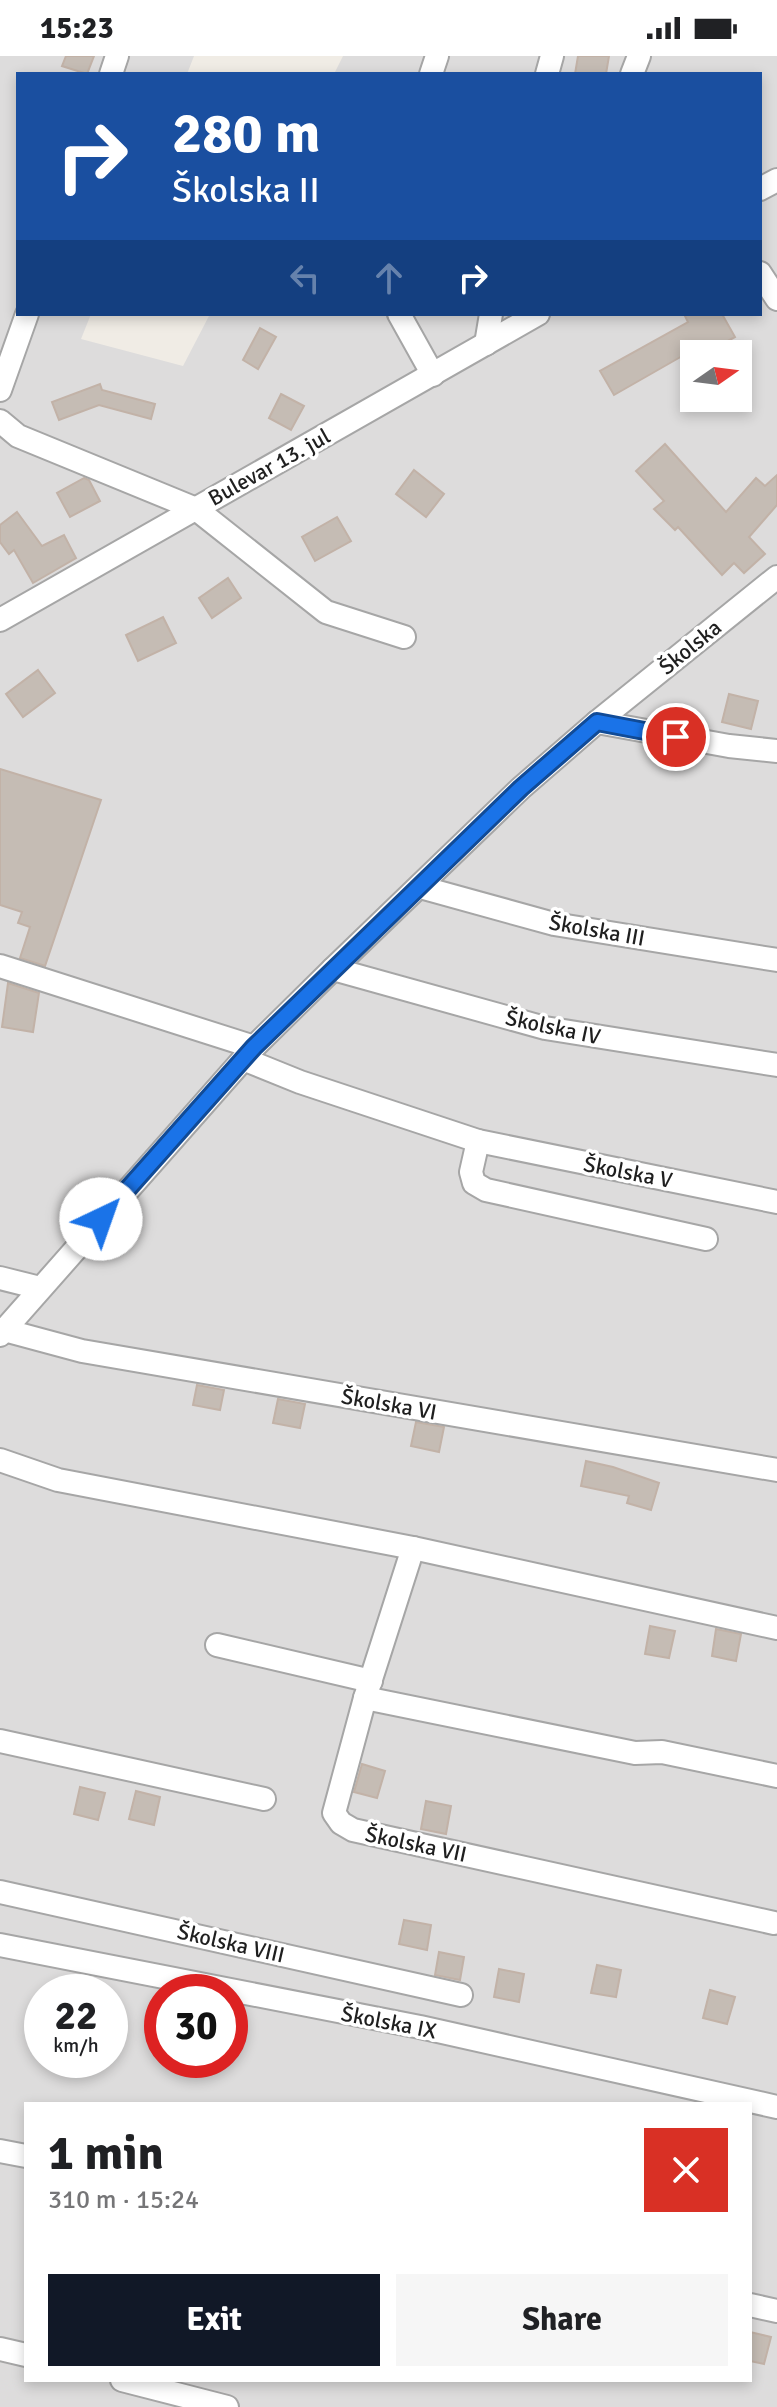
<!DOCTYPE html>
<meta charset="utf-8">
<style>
body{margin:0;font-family:Signika,sans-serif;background:#f6f6f6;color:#202124;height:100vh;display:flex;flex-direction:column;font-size:30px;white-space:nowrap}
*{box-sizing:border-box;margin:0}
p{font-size:26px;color:#757577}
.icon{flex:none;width:44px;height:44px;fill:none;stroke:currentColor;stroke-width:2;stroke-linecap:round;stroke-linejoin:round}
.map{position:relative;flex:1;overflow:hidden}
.details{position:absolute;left:24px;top:2046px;width:728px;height:280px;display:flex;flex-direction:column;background:#fff;border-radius:0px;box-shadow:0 4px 12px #0003}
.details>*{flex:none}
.top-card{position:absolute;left:16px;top:16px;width:746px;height:244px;border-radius:0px;box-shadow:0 4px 12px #0003;background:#1a4fa0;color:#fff;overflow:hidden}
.needle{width:52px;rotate:76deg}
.fabs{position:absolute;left:680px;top:284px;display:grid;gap:16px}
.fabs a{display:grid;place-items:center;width:72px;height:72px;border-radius:0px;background:#fff;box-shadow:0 4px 12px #0003;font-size:40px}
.speed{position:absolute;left:24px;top:1918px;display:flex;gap:16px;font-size:40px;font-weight:700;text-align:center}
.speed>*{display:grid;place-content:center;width:104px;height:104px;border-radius:50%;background:#fff;box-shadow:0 4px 12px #0003;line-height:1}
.speed small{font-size:20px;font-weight:400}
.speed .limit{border:12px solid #d22;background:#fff;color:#111}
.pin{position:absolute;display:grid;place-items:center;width:68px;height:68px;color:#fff;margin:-34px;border:4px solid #fff;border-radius:50%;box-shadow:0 2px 8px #0007}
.me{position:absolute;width:88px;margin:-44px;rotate:42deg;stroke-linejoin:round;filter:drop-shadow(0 0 6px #0008)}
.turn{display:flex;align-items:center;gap:28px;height:168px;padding:0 24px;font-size:36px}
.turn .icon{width:104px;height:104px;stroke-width:2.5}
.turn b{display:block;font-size:56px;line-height:68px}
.lanes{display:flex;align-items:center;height:76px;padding:0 24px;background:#0003;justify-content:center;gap:40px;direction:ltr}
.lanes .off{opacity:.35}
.round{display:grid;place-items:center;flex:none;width:84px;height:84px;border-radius:0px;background:#f6f6f6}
.summary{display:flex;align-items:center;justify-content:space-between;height:136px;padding:0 24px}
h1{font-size:48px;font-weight:800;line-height:60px}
.action{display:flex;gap:16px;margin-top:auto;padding:16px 24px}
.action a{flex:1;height:92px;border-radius:0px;background:#111827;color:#fff;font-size:32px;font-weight:800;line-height:92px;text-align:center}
.action a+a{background:#f6f6f6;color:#202124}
.status{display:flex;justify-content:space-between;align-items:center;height:56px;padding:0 40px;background:#fff;direction:ltr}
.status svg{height:22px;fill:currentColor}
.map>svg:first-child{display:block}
.residential{fill:#dddcdc;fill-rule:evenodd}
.building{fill:#c5bcb4;stroke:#c2b2a7;stroke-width:2}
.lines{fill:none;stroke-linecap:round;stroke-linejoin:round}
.minor-casing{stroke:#a6a6a6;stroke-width:26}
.minor{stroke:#fff;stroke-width:22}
.route-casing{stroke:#114b97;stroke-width:20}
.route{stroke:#1a73e8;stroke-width:14}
.labels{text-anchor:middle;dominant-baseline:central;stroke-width:7;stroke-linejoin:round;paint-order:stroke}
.street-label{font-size:22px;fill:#1f1f1f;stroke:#fff}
</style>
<div class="status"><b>15:23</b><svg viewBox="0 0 49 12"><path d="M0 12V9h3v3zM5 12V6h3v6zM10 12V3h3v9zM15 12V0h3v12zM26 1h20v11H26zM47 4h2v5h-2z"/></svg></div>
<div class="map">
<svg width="777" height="2351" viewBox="0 0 777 2351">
<rect width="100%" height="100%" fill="#f0ece5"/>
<!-- residential -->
<path class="residential" d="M0 0H194L187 18H18V258H91L81 283 183 310 210 258H760V18H334L343 0H777V2351H0ZM694 298H738V342H694ZM42 1936H110V2004H42ZM162 1936H230V2004H162ZM26 2048H750V2324H26Z"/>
<!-- building -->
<g class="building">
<polygon points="66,0 94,0 87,18 62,10"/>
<polygon points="578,0 609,0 606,18 575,18"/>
<polygon points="684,258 722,258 735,281 704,298 694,298 694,304 689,307 684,299 614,339 600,315 688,266"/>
<polygon points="260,272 276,281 258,313 243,304"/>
<polygon points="100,328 102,334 155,348 151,363 99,349 59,364 52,346"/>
<polygon points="281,338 304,350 291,374 269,362"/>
<polygon points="665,388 726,456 756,422 765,430 777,419 777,449 749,481 765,498 744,517 734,507 722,519 678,471 675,474 654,453 664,445 636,415"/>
<polygon points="414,414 444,438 426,461 396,438"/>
<polygon points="84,422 89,424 100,445 70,461 57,437"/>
<polygon points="17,456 42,490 64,479 76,502 33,527 14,494 9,498 0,486 0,469"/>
<polygon points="337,461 351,485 315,505 302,481"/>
<polygon points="228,522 241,542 212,562 199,542"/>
<polygon points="163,561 176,587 138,605 126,579"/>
<polygon points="38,614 55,637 23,661 6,638"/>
<polygon points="729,638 758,645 751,673 722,666"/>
<polygon points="0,713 101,744 45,910 20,902 30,871 18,867 22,856 0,849"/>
<polygon points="8,927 39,937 33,976 2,971"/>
<polygon points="197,1329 224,1334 220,1354 193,1349"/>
<polygon points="278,1343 305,1348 300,1372 273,1367"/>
<polygon points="416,1366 444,1371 439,1396 411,1390"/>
<polygon points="586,1405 613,1411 659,1427 651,1454 627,1447 629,1440 581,1430"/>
<polygon points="650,1570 675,1575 669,1602 645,1598"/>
<polygon points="716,1573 741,1578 736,1605 712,1600"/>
<polygon points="362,1708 385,1715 377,1742 354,1736"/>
<polygon points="80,1731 105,1737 98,1764 74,1758"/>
<polygon points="136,1735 160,1741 154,1769 129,1763"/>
<polygon points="426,1745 451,1750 446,1778 421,1773"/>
<polygon points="404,1864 431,1869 427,1894 399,1888"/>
<polygon points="439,1896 464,1901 460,1924 435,1919"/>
<polygon points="597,1909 621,1914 616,1941 591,1937"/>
<polygon points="499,1913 524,1918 519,1946 494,1941"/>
<polygon points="710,1934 735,1941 727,1968 703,1962"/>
<polygon points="750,2276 771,2281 764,2308 750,2305"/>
</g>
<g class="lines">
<defs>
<g id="minor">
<polyline points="111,18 117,0"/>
<polyline points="431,18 437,0"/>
<polyline points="547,18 552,0"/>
<polyline points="632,18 639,0"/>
<polyline points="760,133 777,124"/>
<polyline points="760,217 777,243"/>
<polyline points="399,258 433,319"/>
<polyline points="486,288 491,258"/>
<polyline points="0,334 27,258"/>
<polyline points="0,365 18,380 196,453 326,556 404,581"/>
<polyline points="0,564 538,258"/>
<polyline points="597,666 729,690 777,695"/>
<polyline points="420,831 554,868 777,904"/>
<polyline points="0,910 254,991"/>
<polyline points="333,913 545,972 777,1009"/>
<polyline points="243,1003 300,1026 478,1085 471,1116 474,1127 486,1134 706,1183"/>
<polyline points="478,1085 777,1146"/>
<polyline points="0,1222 40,1232"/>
<polyline points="4,1274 82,1295 777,1414"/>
<polyline points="0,1279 254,991 333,913 521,732 597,666 777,521"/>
<polyline points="0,1404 58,1424 413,1492 777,1572"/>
<polyline points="413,1492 365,1642 334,1757 341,1767 353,1774 774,1867"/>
<polyline points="217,1589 371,1625"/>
<polyline points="365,1642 635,1697 662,1696 777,1720"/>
<polyline points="0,1685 264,1743"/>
<polyline points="0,1836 461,1939"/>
<polyline points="0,1889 420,1971 777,2051"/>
<polyline points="0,2095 26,2100"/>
<polyline points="750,2249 777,2255"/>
<polyline points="0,2293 26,2299"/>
<polyline points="122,2324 227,2351"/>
</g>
</defs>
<!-- minor casing -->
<use href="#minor" class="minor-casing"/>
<!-- minor -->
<use href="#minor" class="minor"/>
</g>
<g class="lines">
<defs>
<polyline id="route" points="101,1163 254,991 521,732 597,666 676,681"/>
</defs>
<!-- route casing -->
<use href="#route" class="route-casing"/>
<!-- route -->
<use href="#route" class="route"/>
</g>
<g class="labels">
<!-- street labels -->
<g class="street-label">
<text transform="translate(269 411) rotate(-29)">Bulevar 13. jul</text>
<text transform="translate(690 591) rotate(-39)">Školska</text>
<text transform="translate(597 874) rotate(10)">Školska III</text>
<text transform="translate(553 971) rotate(12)">Školska IV</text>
<text transform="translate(628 1116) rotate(11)">Školska V</text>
<text transform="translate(389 1348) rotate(10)">Školska VI</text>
<text transform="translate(416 1788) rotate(12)">Školska VII</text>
<text transform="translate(231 1887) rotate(13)">Školska VIII</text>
<text transform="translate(389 1966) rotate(11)">Školska IX</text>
</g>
</g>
</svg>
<div class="fabs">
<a><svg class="needle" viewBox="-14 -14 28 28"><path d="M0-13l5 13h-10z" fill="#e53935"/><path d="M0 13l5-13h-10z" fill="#757577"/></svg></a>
</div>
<div class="speed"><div>22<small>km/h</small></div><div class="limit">30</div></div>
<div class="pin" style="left:676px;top:681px;background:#d93025"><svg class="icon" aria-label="arrive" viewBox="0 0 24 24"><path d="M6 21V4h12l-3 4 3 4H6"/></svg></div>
<svg class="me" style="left:101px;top:1163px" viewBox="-20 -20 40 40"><circle r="19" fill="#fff"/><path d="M0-13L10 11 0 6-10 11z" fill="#1a73e8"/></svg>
<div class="top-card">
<div class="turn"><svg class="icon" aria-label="right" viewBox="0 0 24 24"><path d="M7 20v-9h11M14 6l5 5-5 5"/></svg><div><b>280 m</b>Školska II</div></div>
<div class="lanes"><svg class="icon off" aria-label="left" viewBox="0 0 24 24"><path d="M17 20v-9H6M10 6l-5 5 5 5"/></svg><svg class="icon off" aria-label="ahead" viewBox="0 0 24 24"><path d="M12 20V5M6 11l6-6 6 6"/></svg><svg class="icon" aria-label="right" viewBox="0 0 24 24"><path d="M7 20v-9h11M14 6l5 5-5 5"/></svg></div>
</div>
<section class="details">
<div class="summary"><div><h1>1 min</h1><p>310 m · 15:24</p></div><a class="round" style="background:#d93025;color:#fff"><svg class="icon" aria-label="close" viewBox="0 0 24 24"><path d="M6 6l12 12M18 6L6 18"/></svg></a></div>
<div class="action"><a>Exit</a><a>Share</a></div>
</section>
</div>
